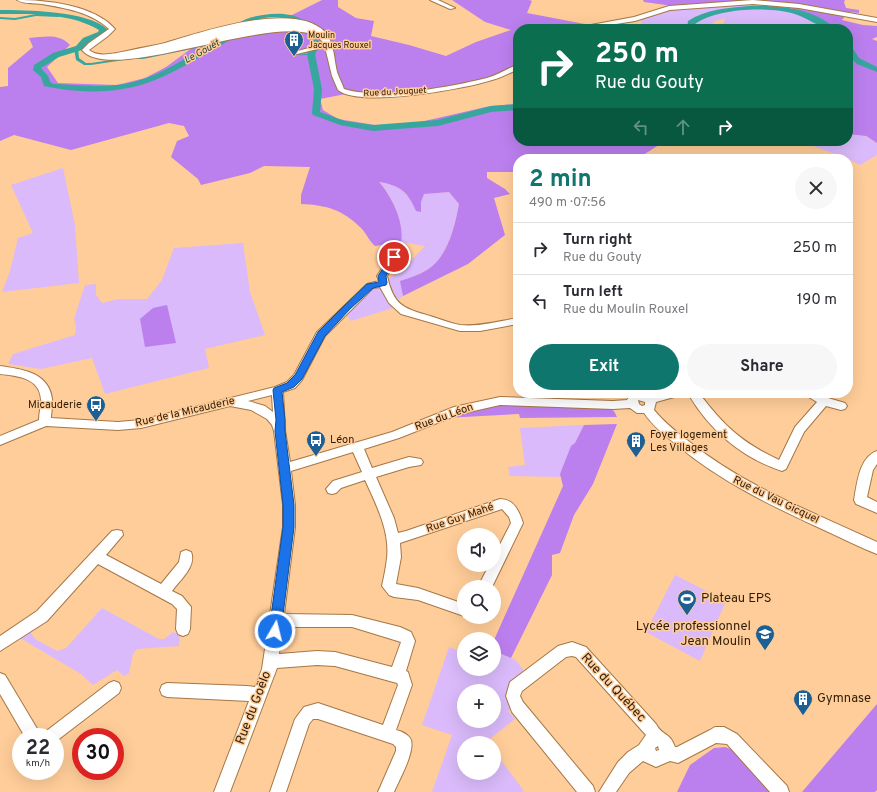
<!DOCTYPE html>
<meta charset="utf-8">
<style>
body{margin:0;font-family:Overpass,sans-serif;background:#f7f7f7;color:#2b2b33;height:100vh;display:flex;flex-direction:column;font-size:15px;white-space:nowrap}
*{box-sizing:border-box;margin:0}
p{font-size:13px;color:#7c7c81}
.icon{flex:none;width:22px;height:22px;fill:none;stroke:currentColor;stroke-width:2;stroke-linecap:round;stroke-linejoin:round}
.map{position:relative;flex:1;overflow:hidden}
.sheet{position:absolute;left:513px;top:154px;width:340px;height:244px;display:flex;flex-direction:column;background:#fff;border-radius:16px;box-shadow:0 4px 16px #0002}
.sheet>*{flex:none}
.hud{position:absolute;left:513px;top:24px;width:340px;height:122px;border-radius:16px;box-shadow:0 4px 16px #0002;background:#0b6e4f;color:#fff;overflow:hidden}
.controls{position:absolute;left:457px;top:528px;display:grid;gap:8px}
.controls a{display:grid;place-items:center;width:44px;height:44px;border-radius:50%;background:#fff;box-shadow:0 4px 16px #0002;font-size:20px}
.speed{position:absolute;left:12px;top:728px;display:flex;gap:8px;font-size:20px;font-weight:700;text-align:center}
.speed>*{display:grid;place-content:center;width:52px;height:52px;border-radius:50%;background:#fff;box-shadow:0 4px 16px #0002;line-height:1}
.speed small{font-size:10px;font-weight:400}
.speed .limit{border:6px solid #d22;background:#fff;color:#111}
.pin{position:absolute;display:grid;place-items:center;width:34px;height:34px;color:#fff;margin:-17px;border:2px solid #fff;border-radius:50%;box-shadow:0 1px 4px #0007}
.me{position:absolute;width:44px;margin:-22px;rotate:8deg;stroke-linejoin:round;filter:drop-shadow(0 0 3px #0008)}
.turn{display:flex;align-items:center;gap:14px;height:84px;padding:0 16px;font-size:18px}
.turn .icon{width:52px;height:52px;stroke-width:2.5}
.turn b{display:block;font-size:28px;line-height:34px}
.lanes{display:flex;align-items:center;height:38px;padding:0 16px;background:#0003;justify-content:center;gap:20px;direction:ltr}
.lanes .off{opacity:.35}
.round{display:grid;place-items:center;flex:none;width:42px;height:42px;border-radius:21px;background:#f7f7f7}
.summary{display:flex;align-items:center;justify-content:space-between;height:68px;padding:0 16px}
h1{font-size:24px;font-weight:700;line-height:30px;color:#0f766e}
.button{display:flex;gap:8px;margin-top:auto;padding:8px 16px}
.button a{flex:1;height:46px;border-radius:24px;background:#0f766e;color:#fff;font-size:16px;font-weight:700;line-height:46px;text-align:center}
.button a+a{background:#f7f7f7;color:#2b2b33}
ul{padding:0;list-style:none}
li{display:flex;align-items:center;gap:12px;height:52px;padding:0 16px;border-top:1px solid #e1e1e2}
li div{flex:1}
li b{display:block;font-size:15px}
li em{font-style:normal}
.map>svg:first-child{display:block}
.green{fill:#dabafa;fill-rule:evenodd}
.forest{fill:#bb7fee}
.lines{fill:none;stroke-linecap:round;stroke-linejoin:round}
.stream{stroke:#37a79e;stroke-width:1}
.canal{fill:#37a79e;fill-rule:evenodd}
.river{fill:#37a79e;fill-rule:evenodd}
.minor-casing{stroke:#a57745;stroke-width:2}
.minor{fill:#fff;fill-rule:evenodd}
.route{fill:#1a73e8;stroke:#114b97}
.labels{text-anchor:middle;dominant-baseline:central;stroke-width:3;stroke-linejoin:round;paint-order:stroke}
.far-poi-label{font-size:9px;fill:#301d08;stroke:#ffcd99;text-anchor:start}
.far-street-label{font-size:9px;fill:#301d08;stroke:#ffcd99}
.far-water-label{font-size:10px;font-style:italic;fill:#254643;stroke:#ffcd99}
.poi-label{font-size:11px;fill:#301d08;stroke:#ffcd99;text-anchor:start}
.street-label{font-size:11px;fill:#301d08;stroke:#ffcd99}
.near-poi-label{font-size:13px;fill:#301d08;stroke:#ffcd99;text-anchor:start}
.near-street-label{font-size:13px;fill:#301d08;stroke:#ffcd99}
</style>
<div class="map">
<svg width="877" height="792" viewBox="0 0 877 792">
<rect width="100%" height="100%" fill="#ffcd99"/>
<!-- green -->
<g class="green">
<path d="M742 1 788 3 794 9 791 12 818 23 826 29H795L792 28 786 29H725L723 24 725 18 716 21 705 29H644L639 17C671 3 708 3 742 1Z"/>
<polygon points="848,134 865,136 877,143 877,155 860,165 848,159 800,141 848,141"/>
<polygon points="63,168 75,225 79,283 2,292 10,271 18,238 33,233 11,185"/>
<path d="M378 181 398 186 410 198 421 212V202L424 194 449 192 459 204C455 226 448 257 427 270 419 275 409 278 401 281L403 296 398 300 386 279 398 274 425 246 401 242C405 224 391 193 378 181Z"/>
<polygon points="243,243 250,292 265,335 205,349 209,368 105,394 92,358 41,369 8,364 13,354 75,335 76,325 74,319 85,285 96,284 96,295 102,303 119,299 147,299 162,280 174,248"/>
<polygon points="375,287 382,288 393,308 351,321 346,314"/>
<polygon points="584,425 560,474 561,477 510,476 508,467 525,465 520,428"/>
<polygon points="675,575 726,601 700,661 646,632"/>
<polygon points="102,608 159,639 164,639 173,632 180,635 179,646 137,649 133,654 129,673 124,676 117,670 93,685 81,674 20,638 30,631 35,639 57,651 66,648"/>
<path d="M449 647 464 653V669H494V651L516 660 526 674 513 707 508 711 515 719 487 741 488 743H464V773H494V751L524 791 521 792H432L452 735 422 725ZM464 691H494V721H464Z"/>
</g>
<!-- forest -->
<g class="forest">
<path d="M322 0H338V7L356 18 374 21 371 36 409 45 446 56 476 42 511 30 485 22 452 0H529L532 1 527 13 590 25 585 29H518V65L489 78 447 87 393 92H356L320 99 323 110 338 119 394 128 490 106 518 104V141H665L637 159H518V172H487V178L505 189 510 194 494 198 505 235 468 264 403 296 400 281C409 278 419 275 427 270 448 257 455 226 459 204L449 192 424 194 421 202V212L416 211C408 192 400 185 379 182 391 195 405 223 401 242L375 246C369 241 367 234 361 228 343 210 327 205 301 204V195L310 167 264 166 250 173 201 185 198 179 171 157 177 141 189 136 184 126 169 123 71 150 14 135 0 141V87L8 86V68L33 47 29 38C44 37 59 33 70 45L47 67 58 83 117 85 145 78 166 67 199 43 244 27 292 15Z"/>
<polygon points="643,0 845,0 844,2 846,8 859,10 859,13 848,12 842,20 863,25 877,26 877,37 872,39 877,41 877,143 866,136 848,134 848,29 826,29 818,23 790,12 793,9 788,3 742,1 673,6 644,2"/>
<polygon points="167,305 176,343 145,347 140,319 153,308"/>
<polygon points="504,404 608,408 614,411 617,417 520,418 519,414 445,418 475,409"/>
<polygon points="617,424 593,484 574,515 560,553 552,555 552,575 511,658 494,651 494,640 563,486 560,474 571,446 575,443 584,425"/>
<polygon points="877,704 877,790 875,792 802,792"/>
<polygon points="725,747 733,750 771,792 677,792 690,765 714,748"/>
</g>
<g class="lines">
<!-- stream -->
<g class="stream">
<polyline points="287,31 295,42 299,55 311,54"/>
<polyline points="221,43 235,38"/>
</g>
<!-- canal -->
<g class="canal">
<polygon points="17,11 17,13 16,13 0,14 0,12"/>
<polygon points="36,14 58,15 60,16 58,17 36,16 15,20 0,19 0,17 15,18"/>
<polygon points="208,43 214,43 216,44 143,59 131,59 91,65 84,65 76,60 74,48 76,47 78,48 79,58 86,63 91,63 131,57 143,57"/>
</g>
<!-- river -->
<g class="river">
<path d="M749 6C776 5 815 8 835 29 820 29 808 18 795 14 769 6 717 8 695 24V29H687L688 21C706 9 728 8 749 6Z"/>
<path d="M0 10C26 10 88 11 107 29L104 35 89 42 82 50 59 57 41 68 48 76 51 83 55 84C82 85 111 89 137 81 166 73 190 54 216 42 225 37 229 28 237 24 244 19 254 16 263 15 290 11 312 16 320 46L315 54 322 89 320 112 345 121 373 125 437 120 491 106 518 104V110L491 112 438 126 373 131 340 125 313 115 312 113 314 89 307 54 312 46C305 13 268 11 243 26 235 31 231 40 223 44 197 58 172 75 144 84 114 94 75 93 44 86L41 77 33 70 34 65 53 53 76 46 83 38 98 32 99 30C71 13 32 14 0 14Z"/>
<polygon points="848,46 851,46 859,58 877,67 877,72 857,64 848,55"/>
</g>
<defs>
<g id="minor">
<path d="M17 0C47 0 94 5 115 29L108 36 89 50C98 58 116 53 127 51 140 48 153 46 165 43 202 32 295 0 325 32 334 42 334 59 337 72 339 78 342 83 344 89 379 100 451 87 487 78 498 75 507 68 518 65V69C510 73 501 78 492 80 465 89 359 108 338 90L332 76 325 47 297 54 294 52 324 44C300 0 113 88 82 50L89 43 109 29C91 12 65 8 42 4 34 3 23 4 17 0Z"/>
<polygon points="430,0 438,0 455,8 450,9"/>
<polygon points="753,0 799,4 877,18 877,22 799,8 753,4 670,10 635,21 585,29 591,25 634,17 669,6"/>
<path d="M394 254 399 257 387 276C394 306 403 308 430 316 440 319 450 323 460 325 479 327 499 321 518 318V324L480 331H460L401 314 389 303 380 287 373 288 325 336 302 380 295 388 283 392 285 430 290 462 392 432 454 407 500 397 613 401 627 400C632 390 642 392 651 396L660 393H679L678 396 656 402 654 410C663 421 675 431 687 440 744 486 812 512 877 542V554C859 547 842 538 824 530 772 506 721 482 677 445 665 436 653 426 644 413H637L630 408 613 409 500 405 460 414 399 438 364 449 372 468 409 457 421 459 423 462 421 465 409 467 376 477 394 518 398 533 406 531 500 499C514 499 519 511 523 523L492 587H478L489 565H494V556L511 523 509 517 502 509 400 543 401 557 396 584 418 588 464 604V616L418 600 394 597 389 595 382 586C384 577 386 567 387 558 390 531 376 504 365 480L341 488 336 493 332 494 328 493 326 489 333 481 362 472 353 452 291 471 295 505V527L284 614 352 615 400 627 411 632 415 641 406 671 408 672 412 685 396 730C401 731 407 734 410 738 417 749 399 780 394 792H378L396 751V747L393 744 318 719H313L309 724 286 792H270L295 719 304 707 318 703 383 725 398 685 397 683 335 666 317 665 277 668 230 792H214L249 701 167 697 162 695 160 690 162 685 167 683 247 686 255 687 262 669 283 527V505L274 431 272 425 267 419 251 410 230 406 141 428 118 430 46 426 0 445V436L39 420C39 413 41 407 41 400 40 378 18 376 0 374V366C21 369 49 372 52 399 53 405 51 412 51 418L118 422 141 420 275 387 287 382 294 375 317 332 367 284 379 281 377 276 391 255ZM272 395 273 412 265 406 248 401ZM638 400 645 402V405L642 406 639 404ZM282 627H352L401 642 392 667 335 652 317 651 279 654Z"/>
<path d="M688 393H699C724 426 741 442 779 460L795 427 817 402 807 396 806 393H820L828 398 845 403 847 406 845 409 841 410 826 406 804 432 786 469 782 471C742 458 708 429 688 393Z"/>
<path d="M877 451V464L873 470 867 497 877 502V513L856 504 854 500C857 484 859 457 877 451Z"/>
<path d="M117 530 122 531 123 535 106 555 161 584 179 562 181 552 186 550 191 552C197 566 180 580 172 591L182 596 191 607 190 629 188 634 183 636 178 634 176 629 177 609 172 604 98 564 47 621 0 651V636L37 611 112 531Z"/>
<path d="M572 642 586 647 656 724C662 736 670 732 675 747H677L710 730 715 727H724L737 734 787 786 789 792H770L727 744 716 743 678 763 670 761 656 767 643 761 629 773 616 792H599L618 762 628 752 639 745 646 735 576 657 572 656 566 657 522 691 520 696 523 702 593 786 595 792H577L512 712 506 696 510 682 558 646ZM658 746 659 750 656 751 655 748Z"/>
<polygon points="0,673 5,675 42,737 25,737 0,694"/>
<polygon points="114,681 119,683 121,688 119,693 55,742 55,737 42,737 45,732 109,683"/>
</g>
</defs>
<!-- minor casing -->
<use href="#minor" class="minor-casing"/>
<!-- minor -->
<use href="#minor" class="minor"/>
</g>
<!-- route -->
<polygon class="route" points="394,255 398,257 386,276 387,283 386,285 373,288 350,309 325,336 302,379 294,387 282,392 285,420 285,431 294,505 294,527 281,631 279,635 275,637 271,635 269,631 283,527 283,505 275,431 276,420 273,390 274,388 287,383 295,375 318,332 345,305 367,284 379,282 378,276 391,256"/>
<!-- icons -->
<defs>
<symbol id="building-pin" viewBox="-11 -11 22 30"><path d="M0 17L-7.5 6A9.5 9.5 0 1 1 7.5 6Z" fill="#1c5f94" stroke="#ffcd99"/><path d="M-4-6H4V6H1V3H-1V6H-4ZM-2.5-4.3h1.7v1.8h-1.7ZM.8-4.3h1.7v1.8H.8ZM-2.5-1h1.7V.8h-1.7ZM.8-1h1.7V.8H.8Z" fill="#fff"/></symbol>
<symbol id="bus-pin" viewBox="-11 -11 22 30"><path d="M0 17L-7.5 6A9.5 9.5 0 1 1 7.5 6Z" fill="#1c5f94" stroke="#ffcd99"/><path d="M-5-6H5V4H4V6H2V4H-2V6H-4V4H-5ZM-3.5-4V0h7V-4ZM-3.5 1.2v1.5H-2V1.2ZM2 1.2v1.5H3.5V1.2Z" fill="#fff"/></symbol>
<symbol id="stadium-pin" viewBox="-11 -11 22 30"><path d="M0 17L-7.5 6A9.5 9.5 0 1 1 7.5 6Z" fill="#1c5f94" stroke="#ffcd99"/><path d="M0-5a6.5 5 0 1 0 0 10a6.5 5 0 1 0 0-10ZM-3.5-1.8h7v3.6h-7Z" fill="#fff"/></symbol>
<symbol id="school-pin" viewBox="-11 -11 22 30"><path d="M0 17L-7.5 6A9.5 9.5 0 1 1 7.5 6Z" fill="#1c5f94" stroke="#ffcd99"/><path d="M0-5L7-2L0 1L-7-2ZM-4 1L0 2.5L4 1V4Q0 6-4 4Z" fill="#fff"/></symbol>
</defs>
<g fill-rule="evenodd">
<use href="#building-pin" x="283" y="29" width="22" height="30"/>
<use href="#bus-pin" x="85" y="394" width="22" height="30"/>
<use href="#bus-pin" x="305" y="429" width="22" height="30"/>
<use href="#building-pin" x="625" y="430" width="22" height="30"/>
<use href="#stadium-pin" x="676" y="588" width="22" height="30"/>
<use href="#school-pin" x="754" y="623" width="22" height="30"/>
<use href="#building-pin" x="792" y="688" width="22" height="30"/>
</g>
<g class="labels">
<!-- far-poi labels -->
<g class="far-poi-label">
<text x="308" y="35">Moulin<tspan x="308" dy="10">Jacques Rouxel</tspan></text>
</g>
<!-- far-street labels -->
<g class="far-street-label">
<text transform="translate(395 92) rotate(-3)">Rue du Jouguet</text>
</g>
<!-- far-water labels -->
<g class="far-water-label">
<text transform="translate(202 52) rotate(-29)">Le Gouët</text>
</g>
<!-- poi labels -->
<g class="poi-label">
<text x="82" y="405" text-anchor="end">Micauderie</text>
<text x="650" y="435">Foyer logement<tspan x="650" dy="13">Les Villages</tspan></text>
<text x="330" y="440">Léon</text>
</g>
<!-- street labels -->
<g class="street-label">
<text transform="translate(185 412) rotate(-13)">Rue de la Micauderie</text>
<text transform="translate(444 417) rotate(-20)">Rue du Léon</text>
<text transform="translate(776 500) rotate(26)">Rue du Vau Gicquel</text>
<text transform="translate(460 518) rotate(-19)">Rue Guy Mahé</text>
</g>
<!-- near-poi labels -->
<g class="near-poi-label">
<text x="701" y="599">Plateau EPS</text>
<text x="751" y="627" text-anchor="end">Lycée professionnel<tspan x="751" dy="15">Jean Moulin</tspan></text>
<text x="817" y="699">Gymnase</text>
</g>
<!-- near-street labels -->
<g class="near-street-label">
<text transform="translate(613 688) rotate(47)">Rue du Québec</text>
<text transform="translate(254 708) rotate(-69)">Rue du Goëlo</text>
</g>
</g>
</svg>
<div class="controls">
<a><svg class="icon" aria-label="sound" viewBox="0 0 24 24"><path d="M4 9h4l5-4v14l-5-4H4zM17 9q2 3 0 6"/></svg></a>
<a><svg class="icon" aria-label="search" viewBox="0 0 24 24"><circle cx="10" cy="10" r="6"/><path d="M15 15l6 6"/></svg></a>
<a><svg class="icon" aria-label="layers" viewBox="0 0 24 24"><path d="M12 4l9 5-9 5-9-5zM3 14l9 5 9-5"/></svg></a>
<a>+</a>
<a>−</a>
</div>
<div class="speed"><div>22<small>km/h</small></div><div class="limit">30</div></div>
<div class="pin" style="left:394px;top:257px;background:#d93025"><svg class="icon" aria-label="arrive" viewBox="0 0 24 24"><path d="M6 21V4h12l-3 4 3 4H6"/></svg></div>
<svg class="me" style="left:275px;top:631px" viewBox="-20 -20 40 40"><circle r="17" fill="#1a73e8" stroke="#fff" stroke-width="3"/><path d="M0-11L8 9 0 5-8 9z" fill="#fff"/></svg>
<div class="hud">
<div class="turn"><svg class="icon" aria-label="right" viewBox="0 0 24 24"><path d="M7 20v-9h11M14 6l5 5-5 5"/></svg><div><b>250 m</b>Rue du Gouty</div></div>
<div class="lanes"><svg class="icon off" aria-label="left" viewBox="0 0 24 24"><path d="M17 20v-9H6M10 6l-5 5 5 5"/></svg><svg class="icon off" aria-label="ahead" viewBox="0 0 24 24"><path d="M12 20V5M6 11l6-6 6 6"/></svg><svg class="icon" aria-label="right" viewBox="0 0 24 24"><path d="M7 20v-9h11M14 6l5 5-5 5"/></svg></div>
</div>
<section class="sheet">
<div class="summary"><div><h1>2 min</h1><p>490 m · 07:56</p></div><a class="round"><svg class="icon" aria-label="close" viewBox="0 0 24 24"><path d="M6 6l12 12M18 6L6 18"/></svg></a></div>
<ul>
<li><svg class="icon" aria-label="right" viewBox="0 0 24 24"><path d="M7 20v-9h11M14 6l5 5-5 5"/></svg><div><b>Turn right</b><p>Rue du Gouty</p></div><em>250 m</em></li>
<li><svg class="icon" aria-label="left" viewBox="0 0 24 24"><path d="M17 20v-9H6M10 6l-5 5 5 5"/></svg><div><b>Turn left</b><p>Rue du Moulin Rouxel</p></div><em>190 m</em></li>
</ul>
<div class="button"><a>Exit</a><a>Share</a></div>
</section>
</div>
